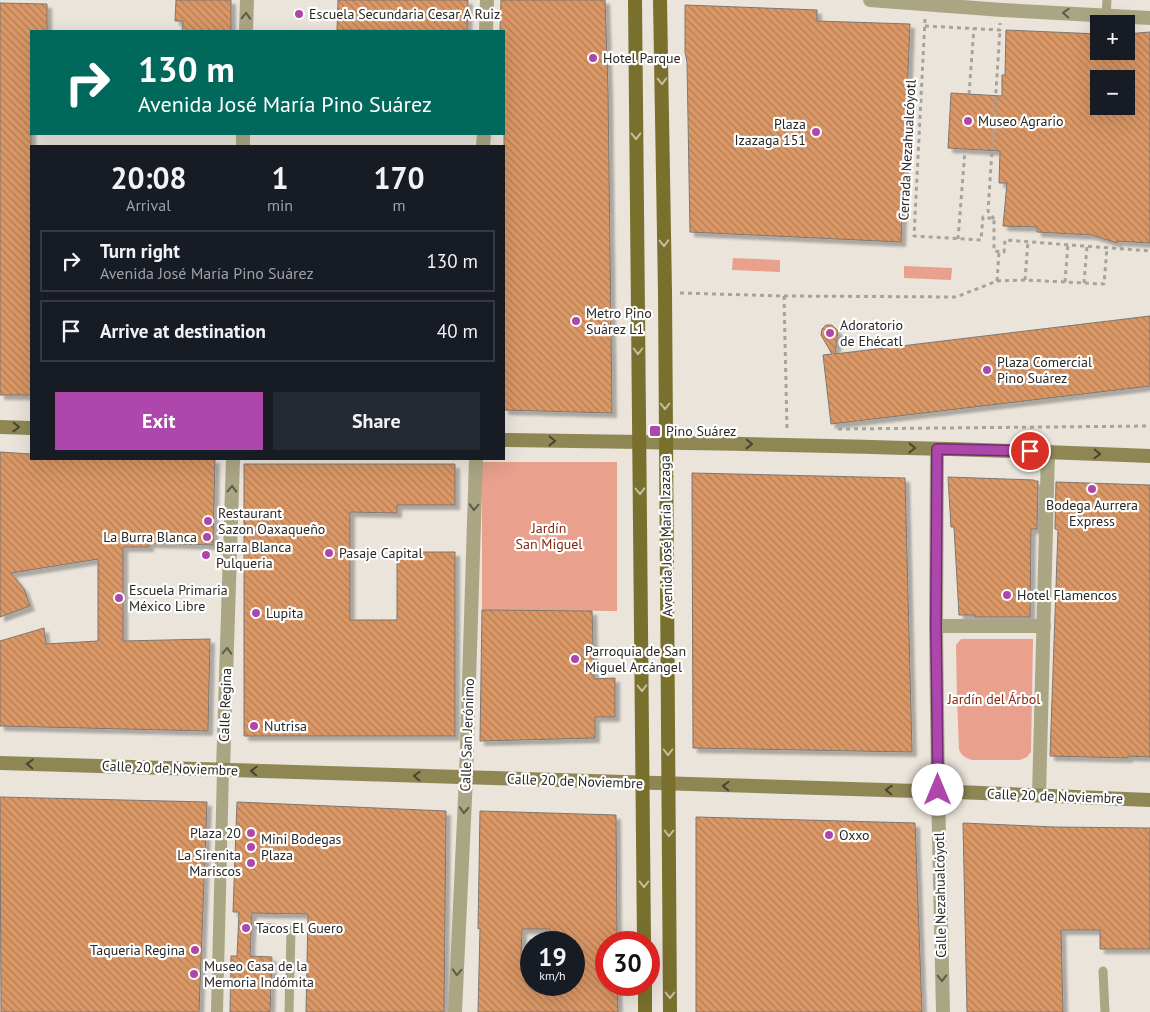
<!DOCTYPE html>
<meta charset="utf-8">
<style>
body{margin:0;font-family:"PT Sans",sans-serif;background:#242831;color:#f1f3f6;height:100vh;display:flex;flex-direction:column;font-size:19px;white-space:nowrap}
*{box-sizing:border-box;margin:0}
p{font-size:16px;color:#9ea1a6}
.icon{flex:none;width:28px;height:28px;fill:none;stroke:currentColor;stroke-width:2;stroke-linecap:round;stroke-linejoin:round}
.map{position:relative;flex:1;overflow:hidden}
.sheet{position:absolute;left:30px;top:145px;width:475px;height:315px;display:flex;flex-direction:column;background:#171b24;border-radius:0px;box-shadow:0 5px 20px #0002}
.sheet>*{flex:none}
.guide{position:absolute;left:30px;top:30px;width:475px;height:105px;border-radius:0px;box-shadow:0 5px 20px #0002;background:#00695c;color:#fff;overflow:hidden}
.fabs{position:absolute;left:1090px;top:15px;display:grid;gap:10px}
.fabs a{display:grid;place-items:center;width:45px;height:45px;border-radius:0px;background:#171b24;box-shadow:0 5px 20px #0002;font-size:25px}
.speed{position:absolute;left:520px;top:931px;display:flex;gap:10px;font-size:25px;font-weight:700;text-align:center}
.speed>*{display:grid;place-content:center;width:65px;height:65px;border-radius:50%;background:#171b24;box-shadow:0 5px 20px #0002;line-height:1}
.speed small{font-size:12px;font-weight:400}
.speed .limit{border:8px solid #d22;background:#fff;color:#111}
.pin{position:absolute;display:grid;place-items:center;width:42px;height:42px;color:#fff;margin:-21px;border:2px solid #fff;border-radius:50%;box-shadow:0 1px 5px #0007}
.me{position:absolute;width:55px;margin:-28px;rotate:0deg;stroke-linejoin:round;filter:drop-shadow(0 0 4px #0008)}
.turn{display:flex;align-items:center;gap:18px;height:105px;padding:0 25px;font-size:22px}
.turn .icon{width:65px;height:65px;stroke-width:2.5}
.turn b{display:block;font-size:35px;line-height:42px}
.eta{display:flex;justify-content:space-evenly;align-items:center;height:85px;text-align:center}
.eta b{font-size:30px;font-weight:800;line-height:35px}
.button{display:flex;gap:10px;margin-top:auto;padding:10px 25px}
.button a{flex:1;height:58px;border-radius:0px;background:#ad47ac;color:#fff;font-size:20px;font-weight:800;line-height:58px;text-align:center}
.button a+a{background:#242831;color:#f1f3f6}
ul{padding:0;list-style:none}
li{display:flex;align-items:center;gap:15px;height:62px;margin:0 10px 8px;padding:0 15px;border:2px solid #363941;border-radius:0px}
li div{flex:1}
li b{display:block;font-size:19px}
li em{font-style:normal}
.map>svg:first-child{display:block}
.green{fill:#e9a08d}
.building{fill:url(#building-back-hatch);stroke:#7f7771;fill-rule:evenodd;filter:url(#shadow)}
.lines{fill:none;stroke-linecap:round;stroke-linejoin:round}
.path{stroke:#a7a29b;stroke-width:3;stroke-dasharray:4 4;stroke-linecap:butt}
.service{stroke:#aaa684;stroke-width:9}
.pedestrian{stroke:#aaa684;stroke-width:12}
.minor{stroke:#aaa684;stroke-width:14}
.secondary{stroke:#8e8754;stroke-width:14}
.primary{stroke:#7a702d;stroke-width:14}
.oneway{stroke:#5e5b4c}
.oneway2{stroke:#c3bfa0}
.oneway3{stroke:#494534}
.route-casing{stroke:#702e70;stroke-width:12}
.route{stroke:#ad47ac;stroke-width:9}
.poi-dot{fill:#ad47ac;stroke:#fff;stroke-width:2}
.labels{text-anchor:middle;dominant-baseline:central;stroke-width:4.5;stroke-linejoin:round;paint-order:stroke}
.poi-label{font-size:14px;fill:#2b2926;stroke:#fff;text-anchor:start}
.street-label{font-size:14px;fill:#2b2926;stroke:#fff}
.park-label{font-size:14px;fill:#87270f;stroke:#fff}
</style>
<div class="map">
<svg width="1150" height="1012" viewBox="0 0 1150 1012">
<defs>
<pattern id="building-back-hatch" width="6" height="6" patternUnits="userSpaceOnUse" patternTransform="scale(1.25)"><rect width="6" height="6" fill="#db9866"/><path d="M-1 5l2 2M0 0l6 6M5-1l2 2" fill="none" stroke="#b27c54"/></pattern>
<filter id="shadow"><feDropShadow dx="4.5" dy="4.5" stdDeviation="1" flood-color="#0004"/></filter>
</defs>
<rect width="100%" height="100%" fill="#eae4db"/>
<!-- green -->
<g class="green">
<polygon points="733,258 780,260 780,272 732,270"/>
<polygon points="904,266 952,268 951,280 904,278"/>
<polygon points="482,462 617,462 617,611 482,610"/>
<path d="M961 639H1033L1031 752 1027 757 1020 760H972C966 758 961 756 959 749L957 698 956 645Z"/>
</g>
<!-- building -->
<g class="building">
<polygon points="176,0 231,0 231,31 182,31 183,21 175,21"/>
<polygon points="338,0 468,0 467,31 337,30"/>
<polygon points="501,0 605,0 608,89 612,413 504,410 504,31 500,31"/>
<polygon points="0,3 47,4 47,31 31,31 31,395 0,395"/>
<polygon points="685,5 817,10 817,21 910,24 901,242 690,232 687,62 685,52"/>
<path d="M1006 30 1099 34V51H1126V34L1150 32V243L1117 241V243L1092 235 1037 232V227L1003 226 1007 183H999L1000 151 948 148 951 93 1002 96V75H1005ZM1099 79H1126V106H1099Z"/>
<polygon points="1150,316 1150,386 831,424 823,355 832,354 821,335 822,329 826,325 832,325 838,331 835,354"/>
<polygon points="0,452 31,454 31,459 215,459 213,545 149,543 149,547 123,547 123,641 210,639 208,731 0,726 0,641 44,628 46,644 98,641 98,559 11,573 24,589 30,606 0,617"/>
<polygon points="244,464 455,464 455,505 397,505 397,513 350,512 350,620 397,620 397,552 455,552 455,736 244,736"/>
<polygon points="692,473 905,478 912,752 693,748"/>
<polygon points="948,477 1034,480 1034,481 1038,481 1037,529 1031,529 1030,617 975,617 975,615 959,615 954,527 951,527"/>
<polygon points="1056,482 1150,485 1150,757 1128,756 1128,758 1050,756 1058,530 1055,529"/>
<polygon points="482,610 592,611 594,679 615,678 615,717 595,717 595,738 480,741"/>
<polygon points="0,797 207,802 199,1012 1,1012"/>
<polygon points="237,802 446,811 444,1012 306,1012 308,914 252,913 250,956 272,957 270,1012 230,1012 231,956 237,956 239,912 233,912"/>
<path d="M480 811 616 815 617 942H606V985H617L618 1012H478L480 928 478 929ZM522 929H550V942H574V985H531V956L521 955Z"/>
<polygon points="696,817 915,823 922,1012 696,1012"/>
<polygon points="963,823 1054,827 1150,828 1150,949 1100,949 1100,930 1061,930 1063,1012 967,1012"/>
</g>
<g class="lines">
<!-- path -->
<g class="path">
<polyline points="925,19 914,236 981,240 983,217 994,219 994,251 1004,252 1005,240 1150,251"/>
<polyline points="925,26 1000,30 1000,23"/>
<polyline points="969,94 974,28"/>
<polyline points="994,219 988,211 989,196 1000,30"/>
<polyline points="958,239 965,150"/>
<polyline points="1025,280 1028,241"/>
<polyline points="997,281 999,252"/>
<polyline points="1065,282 1068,244"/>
<polyline points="1084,283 1087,246"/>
<polyline points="680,293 784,296 956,297 997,281 1025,280 1104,284 1107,247"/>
<polyline points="784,296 787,429"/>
<polyline points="838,429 1150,426"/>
</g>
<!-- service -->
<g class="service">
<polyline points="1106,15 1107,0"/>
<polyline points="260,927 291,930 289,1012"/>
<polyline points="1103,971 1105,1012"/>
</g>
<!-- pedestrian -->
<polyline class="pedestrian" points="217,1012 223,770"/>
<!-- minor -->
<g class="minor">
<polyline points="870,0 1002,10 1150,18"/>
<polyline points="246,31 247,0"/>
<polyline points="486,31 487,0"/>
<polyline points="243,146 243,134"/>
<polyline points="483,146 484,134"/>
<polyline points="937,449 936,626 938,790 943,1012"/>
<polyline points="936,626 1044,626"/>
<polyline points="223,770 233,459"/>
<polyline points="1039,795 1048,452"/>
<polyline points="455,1012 466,777 476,459"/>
</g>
<!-- secondary -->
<g class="secondary">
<polyline points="0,427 31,428"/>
<path d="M504 440C719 443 935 447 1150 456"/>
<polyline points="0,763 917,791 938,790 957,792 1150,800"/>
</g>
<!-- primary -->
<g class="primary">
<polyline points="635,0 644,942"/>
<polyline points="660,0 665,292 670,1012"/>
<polyline points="645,985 645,1012"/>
</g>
</g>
<!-- one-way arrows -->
<defs><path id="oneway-chevron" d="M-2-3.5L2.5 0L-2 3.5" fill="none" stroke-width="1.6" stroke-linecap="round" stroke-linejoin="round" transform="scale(1.25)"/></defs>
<g class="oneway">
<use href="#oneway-chevron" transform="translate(1066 13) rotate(-177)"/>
<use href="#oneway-chevron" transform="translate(246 16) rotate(-88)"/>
<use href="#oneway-chevron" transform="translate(232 489) rotate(-88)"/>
<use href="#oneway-chevron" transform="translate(474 507) rotate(92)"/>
<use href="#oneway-chevron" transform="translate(227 651) rotate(-88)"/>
<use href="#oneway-chevron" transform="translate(464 810) rotate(93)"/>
<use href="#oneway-chevron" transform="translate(457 972) rotate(93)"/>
<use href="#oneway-chevron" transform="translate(942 978) rotate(89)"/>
</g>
<g class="oneway2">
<use href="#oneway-chevron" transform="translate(662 81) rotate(89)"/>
<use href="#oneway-chevron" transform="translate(636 136) rotate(89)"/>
<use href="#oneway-chevron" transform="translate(664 243) rotate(89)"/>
<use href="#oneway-chevron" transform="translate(638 351) rotate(90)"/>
<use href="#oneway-chevron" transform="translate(665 406) rotate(90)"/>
<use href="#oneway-chevron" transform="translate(640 491) rotate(89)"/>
<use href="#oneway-chevron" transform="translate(642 688) rotate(89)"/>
<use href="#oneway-chevron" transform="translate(668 752) rotate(90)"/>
<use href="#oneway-chevron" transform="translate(669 833) rotate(90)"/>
<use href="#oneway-chevron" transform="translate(644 884) rotate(90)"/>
<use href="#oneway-chevron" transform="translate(670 995) rotate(90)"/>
</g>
<g class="oneway3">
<use href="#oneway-chevron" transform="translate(16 427) rotate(1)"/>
<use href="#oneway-chevron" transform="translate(552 441) rotate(1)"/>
<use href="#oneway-chevron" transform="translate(749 444) rotate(1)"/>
<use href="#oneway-chevron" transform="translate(912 448) rotate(1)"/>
<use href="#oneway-chevron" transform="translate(1097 454) rotate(2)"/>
<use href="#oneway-chevron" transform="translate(30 764) rotate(-178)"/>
<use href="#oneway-chevron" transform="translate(254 771) rotate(-178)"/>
<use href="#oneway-chevron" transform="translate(417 776) rotate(-178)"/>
<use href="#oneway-chevron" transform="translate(726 786) rotate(-178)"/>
<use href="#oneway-chevron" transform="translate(889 790) rotate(-178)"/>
</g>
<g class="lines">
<defs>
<polyline id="route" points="938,790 936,626 937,449 1030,451"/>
</defs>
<!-- route casing -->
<use href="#route" class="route-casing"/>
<!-- route -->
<use href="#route" class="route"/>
</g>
<!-- markers -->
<g class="poi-dot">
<circle cx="299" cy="14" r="5"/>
<circle cx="593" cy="58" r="5"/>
<circle cx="968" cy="121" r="5"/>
<circle cx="816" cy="132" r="5"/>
<circle cx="576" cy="321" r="5"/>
<circle cx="830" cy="333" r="5"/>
<circle cx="987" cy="370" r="5"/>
<rect x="649" y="425" width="12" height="12" rx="2.5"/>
<circle cx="1092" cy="489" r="5"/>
<circle cx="208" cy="521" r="5"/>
<circle cx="207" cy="537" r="5"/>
<circle cx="329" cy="553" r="5"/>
<circle cx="206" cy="555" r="5"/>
<circle cx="1007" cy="595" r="5"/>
<circle cx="119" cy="598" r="5"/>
<circle cx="256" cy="613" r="5"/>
<circle cx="575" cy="659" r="5"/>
<circle cx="254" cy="726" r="5"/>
<circle cx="251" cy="833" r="5"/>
<circle cx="829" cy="835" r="5"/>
<circle cx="251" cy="847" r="5"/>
<circle cx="251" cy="863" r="5"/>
<circle cx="246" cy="928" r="5"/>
<circle cx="195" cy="950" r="5"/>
<circle cx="194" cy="974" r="5"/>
</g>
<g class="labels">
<!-- poi labels -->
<g class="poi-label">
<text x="309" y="14">Escuela Secundaria Cesar A Ruiz</text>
<text x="603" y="58">Hotel Parque</text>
<text x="978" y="121">Museo Agrario</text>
<text x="806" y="124" text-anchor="end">Plaza<tspan x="806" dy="16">Izazaga 151</tspan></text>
<text x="586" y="313">Metro Pino<tspan x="586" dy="16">Suárez L1</tspan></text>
<text x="840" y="325">Adoratorio<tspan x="840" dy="16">de Ehécatl</tspan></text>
<text x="997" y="362">Plaza Comercial<tspan x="997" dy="16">Pino Suárez</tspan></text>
<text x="666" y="431">Pino Suárez</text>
<text x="1092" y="505" text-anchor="middle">Bodega Aurrera<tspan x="1092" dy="16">Express</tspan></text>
<text x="218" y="513">Restaurant<tspan x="218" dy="16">Sazon Oaxaqueño</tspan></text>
<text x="197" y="537" text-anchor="end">La Burra Blanca</text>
<text x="216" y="547">Barra Blanca<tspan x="216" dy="16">Pulqueria</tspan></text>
<text x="339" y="553">Pasaje Capital</text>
<text x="129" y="590">Escuela Primaria<tspan x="129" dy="16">México Libre</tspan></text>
<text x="1017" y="595">Hotel Flamencos</text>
<text x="266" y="613">Lupita</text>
<text x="585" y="651">Parroquia de San<tspan x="585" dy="16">Miguel Arcángel</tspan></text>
<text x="264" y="726">Nutrisa</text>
<text x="241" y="833" text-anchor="end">Plaza 20</text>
<text x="839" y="835">Oxxo</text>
<text x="261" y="839">Mini Bodegas<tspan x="261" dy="16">Plaza</tspan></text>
<text x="241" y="855" text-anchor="end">La Sirenita<tspan x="241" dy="16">Mariscos</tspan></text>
<text x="256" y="928">Tacos El Guero</text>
<text x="185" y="950" text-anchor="end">Taqueria Regina</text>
<text x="204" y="966">Museo Casa de la<tspan x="204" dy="16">Memoria Indómita</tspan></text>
</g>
<!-- street labels -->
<g class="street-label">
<text transform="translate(907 150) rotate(-87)">Cerrada Nezahualcóyotl</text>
<text transform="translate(666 536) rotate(-91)">Avenida José María Izazaga</text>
<text transform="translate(225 705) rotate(-88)">Calle Regina</text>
<text transform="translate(467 735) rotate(-88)">Calle San Jerónimo</text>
<text transform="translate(170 768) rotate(2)">Calle 20 de Noviembre</text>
<text transform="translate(575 781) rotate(2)">Calle 20 de Noviembre</text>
<text transform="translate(1055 796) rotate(2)">Calle 20 de Noviembre</text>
<text transform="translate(940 895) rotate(-91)">Calle Nezahualcóyotl</text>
</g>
<!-- park labels -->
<g class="park-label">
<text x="549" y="528">Jardín<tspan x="549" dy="16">San Miguel</tspan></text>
<text x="994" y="699">Jardín del Árbol</text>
</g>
</g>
</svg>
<div class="fabs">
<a>+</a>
<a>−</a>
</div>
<div class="speed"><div>19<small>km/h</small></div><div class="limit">30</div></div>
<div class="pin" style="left:1030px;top:451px;background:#d93025"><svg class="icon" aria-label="arrive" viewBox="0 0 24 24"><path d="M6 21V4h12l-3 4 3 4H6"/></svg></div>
<svg class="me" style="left:938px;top:790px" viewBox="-20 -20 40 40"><circle r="19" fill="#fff"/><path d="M0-13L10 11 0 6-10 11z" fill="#ad47ac"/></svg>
<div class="guide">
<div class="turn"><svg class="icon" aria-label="right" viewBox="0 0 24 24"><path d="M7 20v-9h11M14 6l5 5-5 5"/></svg><div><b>130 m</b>Avenida José María Pino Suárez</div></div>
</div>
<section class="sheet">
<div class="eta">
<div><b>20:08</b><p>Arrival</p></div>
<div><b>1</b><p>min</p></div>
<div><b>170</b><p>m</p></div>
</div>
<ul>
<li><svg class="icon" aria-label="right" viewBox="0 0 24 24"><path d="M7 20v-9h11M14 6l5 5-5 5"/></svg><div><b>Turn right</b><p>Avenida José María Pino Suárez</p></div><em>130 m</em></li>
<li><svg class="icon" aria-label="arrive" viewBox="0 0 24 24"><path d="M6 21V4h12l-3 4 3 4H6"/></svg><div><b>Arrive at destination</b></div><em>40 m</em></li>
</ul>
<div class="button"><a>Exit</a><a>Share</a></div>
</section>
</div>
